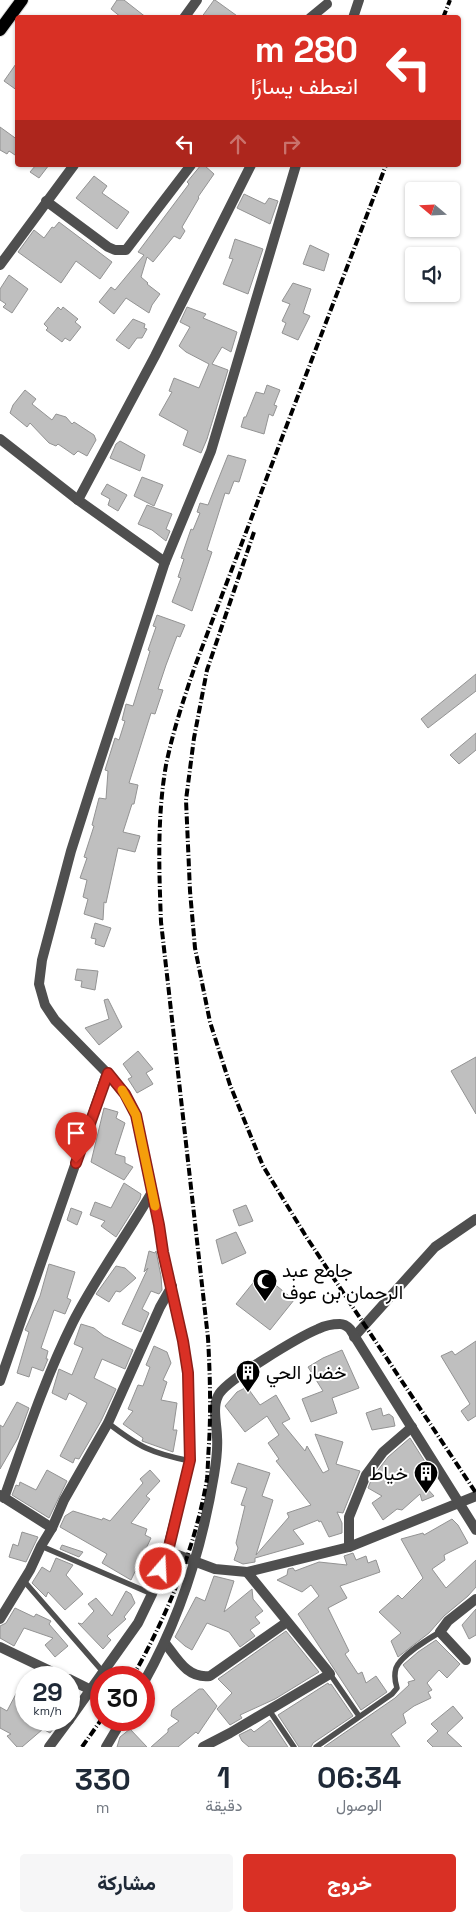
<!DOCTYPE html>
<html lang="ar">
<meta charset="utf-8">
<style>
body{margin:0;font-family:"Space Grotesk",Vazirmatn,sans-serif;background:#f6f6f7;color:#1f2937;direction:rtl;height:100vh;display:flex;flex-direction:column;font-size:19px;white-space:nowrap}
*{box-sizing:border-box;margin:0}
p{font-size:16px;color:#747a83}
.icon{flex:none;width:28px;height:28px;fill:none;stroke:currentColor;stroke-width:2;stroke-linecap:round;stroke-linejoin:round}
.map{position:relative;height:1747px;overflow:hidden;direction:ltr}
.side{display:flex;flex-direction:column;background:#fff;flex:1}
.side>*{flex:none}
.hud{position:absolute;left:15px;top:15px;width:446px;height:152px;border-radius:5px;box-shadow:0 1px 4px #0004;direction:rtl;background:#d93025;color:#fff;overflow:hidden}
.needle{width:32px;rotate:289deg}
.controls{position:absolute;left:405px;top:182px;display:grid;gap:10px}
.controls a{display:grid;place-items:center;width:55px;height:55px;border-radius:5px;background:#fff;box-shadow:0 1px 4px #0004;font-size:25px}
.speed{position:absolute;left:15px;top:1666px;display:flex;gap:10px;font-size:25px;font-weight:700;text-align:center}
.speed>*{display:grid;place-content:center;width:65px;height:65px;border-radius:50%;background:#fff;box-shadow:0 1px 4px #0004;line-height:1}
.speed small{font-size:12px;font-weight:400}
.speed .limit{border:8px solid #d22;background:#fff;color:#111}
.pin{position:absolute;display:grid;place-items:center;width:42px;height:42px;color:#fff;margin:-51px -21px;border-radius:50% 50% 50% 0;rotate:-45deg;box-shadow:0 0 5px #0007}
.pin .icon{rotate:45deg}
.me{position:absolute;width:55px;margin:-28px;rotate:19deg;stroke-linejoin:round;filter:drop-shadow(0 0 4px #0008)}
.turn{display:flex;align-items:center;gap:18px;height:105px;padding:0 20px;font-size:22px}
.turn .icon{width:65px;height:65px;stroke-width:2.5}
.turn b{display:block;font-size:35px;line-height:42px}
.lanes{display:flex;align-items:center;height:48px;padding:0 20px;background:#0003;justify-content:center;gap:25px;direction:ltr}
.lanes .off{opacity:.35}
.eta{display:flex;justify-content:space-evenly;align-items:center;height:85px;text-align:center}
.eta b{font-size:30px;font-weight:800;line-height:35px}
.primary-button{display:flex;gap:10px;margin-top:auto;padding:10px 20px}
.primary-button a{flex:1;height:58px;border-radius:5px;background:#d93025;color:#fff;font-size:20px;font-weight:800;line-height:58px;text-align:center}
.primary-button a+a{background:#f6f6f7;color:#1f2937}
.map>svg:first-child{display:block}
.building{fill:#bfbfbf;stroke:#939393}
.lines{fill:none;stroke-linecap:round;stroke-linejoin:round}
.primary-casing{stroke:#dbdbdb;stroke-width:14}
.lane{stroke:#4f4f4f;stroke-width:5.5}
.street{stroke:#4f4f4f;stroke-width:10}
.primary{stroke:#000;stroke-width:12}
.rail{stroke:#000;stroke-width:4;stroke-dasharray:8 2.5 1 2.5;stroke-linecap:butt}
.route-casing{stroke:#8d1f18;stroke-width:12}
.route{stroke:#d93025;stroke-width:9}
.slow{stroke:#f59e0b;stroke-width:9}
.labels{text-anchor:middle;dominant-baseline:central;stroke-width:4;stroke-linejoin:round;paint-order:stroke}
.poi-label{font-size:19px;fill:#000;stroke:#fff;text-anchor:start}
</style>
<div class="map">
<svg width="476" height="1747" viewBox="0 0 476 1747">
<rect width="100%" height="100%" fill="#fff"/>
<!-- building -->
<g class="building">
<polygon points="117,0 124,0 147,18 122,18 111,9"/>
<polygon points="214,0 215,0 240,18 201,18"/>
<polygon points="18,61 18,91 4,81"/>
<polygon points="0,127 18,140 18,157 9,151 7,154 0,150"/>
<polygon points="36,165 49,165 39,178 30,172"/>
<polygon points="201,165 204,165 214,174 198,197 199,198 182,227 185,231 180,239 174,236 153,262 147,257 141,277 148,283 147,284 160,294 152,305 149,313 126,298 114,314 99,302 111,287 115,290 144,255 138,252 189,184 187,182"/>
<polygon points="94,176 107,186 102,193 129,212 117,229 76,198"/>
<polygon points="244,194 265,204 269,198 278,201 270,224 237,208"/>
<polygon points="59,222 112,262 100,279 76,261 61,283 18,252 34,230 44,238 52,227 54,228"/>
<polygon points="235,239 263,249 248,294 223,284 233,259 229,258"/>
<polygon points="310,245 329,254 324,271 303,264"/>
<polygon points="9,275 28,289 12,313 3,307 6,304 0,300 0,289"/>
<polygon points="293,283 311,289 303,313 310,316 298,340 282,333 286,323 282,321 290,304 282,301"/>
<polygon points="58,307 61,310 63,307 78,319 75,322 81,327 70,341 65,338 62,342 46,330 48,328 44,324"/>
<polygon points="187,307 206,314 203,318 237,332 231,352 222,347 212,364 228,370 207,439 201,453 183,445 188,431 159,415 172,392 169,391 174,378 199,388 209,364 186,352 179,346 190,327 180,322"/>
<polygon points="133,319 145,324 144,328 147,329 142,338 137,338 129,349 116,340"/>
<polygon points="267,385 280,390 274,405 277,406 273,416 269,414 264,434 241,427 244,417 246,417 256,392 264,394"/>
<polygon points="25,390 36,399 32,404 52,420 56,414 66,417 72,424 74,422 94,435 96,440 87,456 78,451 74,455 58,444 56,446 49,443 30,423 27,427 10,413 13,405"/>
<polygon points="120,441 145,455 140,471 110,458 116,444"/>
<polygon points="228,455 246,460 239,482 234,481 229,494 225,493 207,550 212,552 192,611 172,602 181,578 178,577 184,559 181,558 191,529 193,530 200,513 197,512 200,503 208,505"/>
<polygon points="142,477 163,485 154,506 134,496"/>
<polygon points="107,484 127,495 118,511 108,505 110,499 101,494"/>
<polygon points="147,505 172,514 166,529 170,531 166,541 152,530 138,524"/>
<polygon points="157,615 185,625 180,637 177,636 166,665 158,689 163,690 155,714 151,713 129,783 138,785 134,804 132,804 123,832 140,836 135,852 118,848 106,903 104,902 103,920 84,914 88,899 83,897 87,880 80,878 87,858 84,857 94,826 92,825 99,798 106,799 108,771 105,770 115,738 119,740 125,721 122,720 126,704 133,706 150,651 148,650 156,627 153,626"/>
<polygon points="476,674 476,691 428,728 421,719"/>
<polygon points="476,733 476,750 459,764 450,755"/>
<polygon points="95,923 111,928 104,947 95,944 96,939 91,938"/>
<polygon points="77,969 98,971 95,990 81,987 82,981 75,980"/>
<polygon points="108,999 122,1027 99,1045 85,1028 109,1019 104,1000"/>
<polygon points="138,1051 153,1069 146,1073 153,1084 137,1093 128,1079 132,1077 123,1064"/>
<polygon points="476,1057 476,1114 451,1071"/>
<polygon points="104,1108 118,1112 116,1118 125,1123 115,1154 125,1157 125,1163 133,1167 124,1180 91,1162"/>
<polygon points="124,1183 141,1194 140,1199 116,1237 101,1226 105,1221 90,1215 95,1202 111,1208"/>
<polygon points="246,1205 253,1221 239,1226 233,1210"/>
<polygon points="71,1208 82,1212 77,1225 67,1220"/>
<polygon points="236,1232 246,1253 222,1264 216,1240"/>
<polygon points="149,1251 155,1253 156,1251 161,1276 162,1290 159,1294 151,1291 142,1309 149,1313 141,1332 122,1324 148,1268 144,1272"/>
<polygon points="49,1264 75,1272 67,1298 71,1300 65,1314 54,1310 41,1348 48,1351 46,1359 48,1359 43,1371 32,1367 29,1377 17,1373 29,1332 25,1330 40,1296"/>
<polygon points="116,1266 125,1268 136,1278 120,1292 116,1291 109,1302 96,1294"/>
<polygon points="261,1273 294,1300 270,1330 236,1304"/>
<polygon points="81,1324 94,1328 104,1336 133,1350 125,1369 102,1359 94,1378 116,1389 101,1421 79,1459 75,1458 73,1463 60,1456 87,1403 69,1393 66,1400 52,1393 59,1369 72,1375 83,1348 74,1344"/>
<polygon points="476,1341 476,1416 468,1421 461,1411 470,1404 441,1356 452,1351 455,1355"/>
<polygon points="154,1346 167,1352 171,1363 163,1380 167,1382 161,1400 177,1403 173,1430 177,1430 173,1452 142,1441 143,1438 123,1424 133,1411 128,1409 138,1385 143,1386 150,1367 146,1365"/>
<polygon points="342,1350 359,1388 332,1398 337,1413 311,1422 302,1399 323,1391 308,1367 323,1358"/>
<polygon points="247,1387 260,1405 276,1395 290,1419 282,1423 305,1451 307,1446 323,1473 329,1470 315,1434 343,1442 336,1464 360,1471 343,1513 337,1512 342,1523 342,1533 329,1537 321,1521 319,1522 318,1520 293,1530 304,1544 255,1558 255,1562 243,1564 234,1560 238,1548 236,1543 245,1506 241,1505 247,1488 231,1483 238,1463 270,1473 262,1496 273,1500 256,1555 289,1517 287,1513 311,1505 276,1461 279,1459 268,1443 279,1435 267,1416 245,1432 225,1406 237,1392"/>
<polygon points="17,1402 29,1408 18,1438 0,1469 0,1425 3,1427"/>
<polygon points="381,1408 383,1416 389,1414 393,1417 395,1426 372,1430 366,1413"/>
<polygon points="410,1438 427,1465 417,1472 427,1479 423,1484 434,1496 422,1501 420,1494 402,1510 397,1509 383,1520 372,1503 382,1496 368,1488 372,1478 388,1457"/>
<polygon points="47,1470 67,1481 49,1518 12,1495 16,1485 19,1486 20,1482 36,1490"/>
<polygon points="150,1470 160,1481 146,1496 150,1499 131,1523 147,1529 145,1535 151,1538 131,1580 102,1563 107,1554 60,1527 65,1516 73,1511 102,1520 103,1518 110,1521 143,1483 140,1479"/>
<polygon points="452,1519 458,1525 468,1543 444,1555 445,1560 432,1569 446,1588 476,1560 476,1587 468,1596 444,1616 429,1633 398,1657 391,1641 401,1633 379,1612 398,1595 402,1599 423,1578 401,1539 423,1533 424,1535"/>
<polygon points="22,1532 38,1537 26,1562 9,1557 13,1544 18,1546"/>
<polygon points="62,1545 83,1552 79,1557 60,1549"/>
<polygon points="353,1553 356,1560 366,1556 368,1563 376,1560 380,1572 340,1586 347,1598 328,1608 349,1651 345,1654 358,1674 362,1672 366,1683 376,1676 387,1692 361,1710 298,1614 319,1596 311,1585 302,1592 277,1580 287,1575 288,1569 293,1568 295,1571 319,1562 347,1565 344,1556"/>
<polygon points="56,1558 73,1565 66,1575 83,1594 65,1610 48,1592 46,1597 32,1583 42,1567 50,1572"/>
<polygon points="214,1576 234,1581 224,1612 252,1589 253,1599 263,1611 255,1617 260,1623 250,1630 255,1636 240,1647 229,1632 207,1623 192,1650 185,1646 175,1637 196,1597 205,1601"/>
<polygon points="126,1591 131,1594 135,1603 124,1617 126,1619 107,1636 111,1640 103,1649 78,1623 82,1624 94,1611 88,1604 96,1598 112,1616"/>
<polygon points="15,1608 34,1617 36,1614 51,1621 49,1624 68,1646 55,1657 45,1645 53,1638 24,1628 14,1646 0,1638 0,1626 6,1623"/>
<polygon points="476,1609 476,1635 469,1639 462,1625"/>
<polygon points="286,1631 319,1672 275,1699 240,1715 242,1718 230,1725 217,1709 232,1693 218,1679"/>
<polygon points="436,1640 460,1664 447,1678 439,1670 427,1683 432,1690 428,1692 431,1698 414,1706 403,1714 406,1723 391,1734 400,1747 324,1747 395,1698 409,1685 408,1682 415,1680 403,1665 418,1652"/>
<polygon points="328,1683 329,1685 331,1684 353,1716 313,1743 311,1747 299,1747 278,1715"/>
<polygon points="199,1689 203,1689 217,1706 198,1734 196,1732 178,1747 151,1747 168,1732 168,1729 179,1721 171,1716 172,1710"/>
<polygon points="17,1692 26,1697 26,1720 60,1720 50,1733 43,1729 22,1747 17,1747 7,1736 11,1734 0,1728 0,1707 7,1711"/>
<polygon points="453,1706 463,1718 447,1733 462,1747 433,1747 427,1741 438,1731 431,1724"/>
<polygon points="270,1720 288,1747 249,1747 242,1741 239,1735 251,1729 254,1732"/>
<polygon points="130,1729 147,1747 117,1747 120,1737"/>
</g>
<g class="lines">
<defs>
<polyline id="primary" points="0,30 22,0"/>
</defs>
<!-- primary casing -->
<use href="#primary" class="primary-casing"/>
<!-- lane -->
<g class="lane">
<path d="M108 1423C139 1447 151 1453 190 1461"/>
<polyline points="41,1546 152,1594"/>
<polyline points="24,1581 104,1673"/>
<polyline points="330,1674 359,1716"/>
<polyline points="269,1710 294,1747"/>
<path d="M316 1747 392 1694 397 1688C395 1682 394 1675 396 1668 401 1656 428 1639 440 1632"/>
</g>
<!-- street -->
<g class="street">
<polyline points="184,18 197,0"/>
<polyline points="310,18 327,4"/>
<polyline points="353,18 359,0"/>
<polyline points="46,201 108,247 115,250 126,250 191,165"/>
<polyline points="0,265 74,165"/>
<polyline points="0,439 78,500 165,562"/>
<polyline points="78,500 155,356 251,165"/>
<polyline points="354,1337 435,1247 476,1219"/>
<polyline points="0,1381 107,1073"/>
<polyline points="0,1495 52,1528"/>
<path d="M4 1498C25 1439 45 1378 73 1322 96 1277 127 1235 152 1192"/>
<polyline points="349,1547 349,1517 366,1475 383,1452 412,1427"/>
<polyline points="167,1551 215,1569 247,1572 349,1547 476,1496"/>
<polyline points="0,1619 30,1570 41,1546 52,1528 64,1500 108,1423 160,1307 172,1286"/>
<path d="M165 1643C177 1658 187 1679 210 1676L287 1622"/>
<polyline points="0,1647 65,1678"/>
<polyline points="466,1660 440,1632 448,1621 476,1599"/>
<polyline points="69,1679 91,1690"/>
<path d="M144 1682C180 1618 202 1548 214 1475 216 1463 218 1450 217 1437 217 1425 212 1408 218 1396 224 1381 301 1336 318 1329 324 1326 333 1324 340 1324 344 1324 347 1326 350 1329L476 1530"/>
<polyline points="69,1720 138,1623 152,1594 167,1551 190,1461 188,1373 183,1341 163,1252 159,1225 136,1115 125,1094 107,1073 55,1020 45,1005 39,984 42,960 71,851 92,785 165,562 211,451 296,165"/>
<polyline points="49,1747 69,1720"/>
<polyline points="106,1747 122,1720"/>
<polyline points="203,1747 230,1733 330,1674 247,1572"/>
</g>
<!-- primary -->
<use href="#primary" class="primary"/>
<!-- rail -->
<g class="rail">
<polyline points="443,18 450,0"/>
<polyline points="254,532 207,670 194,738 186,800 190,891 195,948 210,1022 230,1085 263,1166 307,1238 476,1493"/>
<path d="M132 1678C167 1616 195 1549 207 1479 208 1468 208 1456 209 1444 211 1409 210 1374 208 1338L161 922C159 870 157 817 166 765 173 731 184 698 195 666L386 165"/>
<polyline points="82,1747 101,1720"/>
</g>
</g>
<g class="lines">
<defs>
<polyline id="route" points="76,1163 108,1073 125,1094 136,1115 159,1225 163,1252 183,1341 188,1373 190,1460 168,1551 161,1569"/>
</defs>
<!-- route casing -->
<use href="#route" class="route-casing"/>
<!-- route -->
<use href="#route" class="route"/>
<!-- slow -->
<polyline class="slow" points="122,1090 136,1115 155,1206"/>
</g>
<!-- icons -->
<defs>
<symbol id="mosque-pin" viewBox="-11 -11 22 30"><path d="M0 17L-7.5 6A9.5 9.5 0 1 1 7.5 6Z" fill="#000" stroke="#fff"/><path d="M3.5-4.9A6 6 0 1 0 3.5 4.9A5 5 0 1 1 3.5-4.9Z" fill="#fff"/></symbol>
<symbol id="building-pin" viewBox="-11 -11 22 30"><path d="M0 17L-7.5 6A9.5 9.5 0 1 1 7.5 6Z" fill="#000" stroke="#fff"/><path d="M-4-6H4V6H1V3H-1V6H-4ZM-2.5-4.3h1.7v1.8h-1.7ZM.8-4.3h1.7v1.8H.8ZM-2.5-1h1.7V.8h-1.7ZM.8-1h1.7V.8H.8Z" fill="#fff"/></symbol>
</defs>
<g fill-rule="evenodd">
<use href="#mosque-pin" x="251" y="1267" width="28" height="38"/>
<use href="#building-pin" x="234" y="1358" width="28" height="38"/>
<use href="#building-pin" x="412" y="1459" width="28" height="38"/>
</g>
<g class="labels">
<!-- poi labels -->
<g class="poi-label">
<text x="282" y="1270">جامع عبد<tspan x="282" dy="22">الرحمان بن عوف</tspan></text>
<text x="266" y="1372">خضار الحي</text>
<text x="408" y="1473" text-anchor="end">خياط</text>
</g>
</g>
</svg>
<div class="controls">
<a><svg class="needle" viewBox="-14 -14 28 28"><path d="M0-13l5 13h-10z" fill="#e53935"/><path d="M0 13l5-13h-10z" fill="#747a83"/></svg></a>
<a><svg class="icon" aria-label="sound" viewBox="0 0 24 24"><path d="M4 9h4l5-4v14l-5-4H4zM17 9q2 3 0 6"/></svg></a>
</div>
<div class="speed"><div>29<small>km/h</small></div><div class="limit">30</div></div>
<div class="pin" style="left:76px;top:1163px;background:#d93025"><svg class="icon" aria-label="arrive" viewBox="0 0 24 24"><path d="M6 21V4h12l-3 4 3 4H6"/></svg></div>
<svg class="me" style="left:161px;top:1569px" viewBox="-20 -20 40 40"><circle r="17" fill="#d93025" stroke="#fff" stroke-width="3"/><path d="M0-11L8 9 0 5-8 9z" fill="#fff"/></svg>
<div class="hud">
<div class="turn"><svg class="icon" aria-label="left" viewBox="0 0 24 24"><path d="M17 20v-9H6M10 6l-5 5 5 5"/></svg><div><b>280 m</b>انعطف يسارًا</div></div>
<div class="lanes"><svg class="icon" aria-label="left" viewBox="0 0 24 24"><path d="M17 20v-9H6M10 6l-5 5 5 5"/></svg><svg class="icon off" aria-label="ahead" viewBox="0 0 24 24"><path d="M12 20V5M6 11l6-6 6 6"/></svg><svg class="icon off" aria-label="right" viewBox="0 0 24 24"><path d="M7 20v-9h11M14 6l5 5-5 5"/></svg></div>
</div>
</div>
<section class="side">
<div class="eta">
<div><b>06:34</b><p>الوصول</p></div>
<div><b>1</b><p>دقيقة</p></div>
<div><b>330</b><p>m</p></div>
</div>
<div class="primary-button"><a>خروج</a><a>مشاركة</a></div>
</section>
